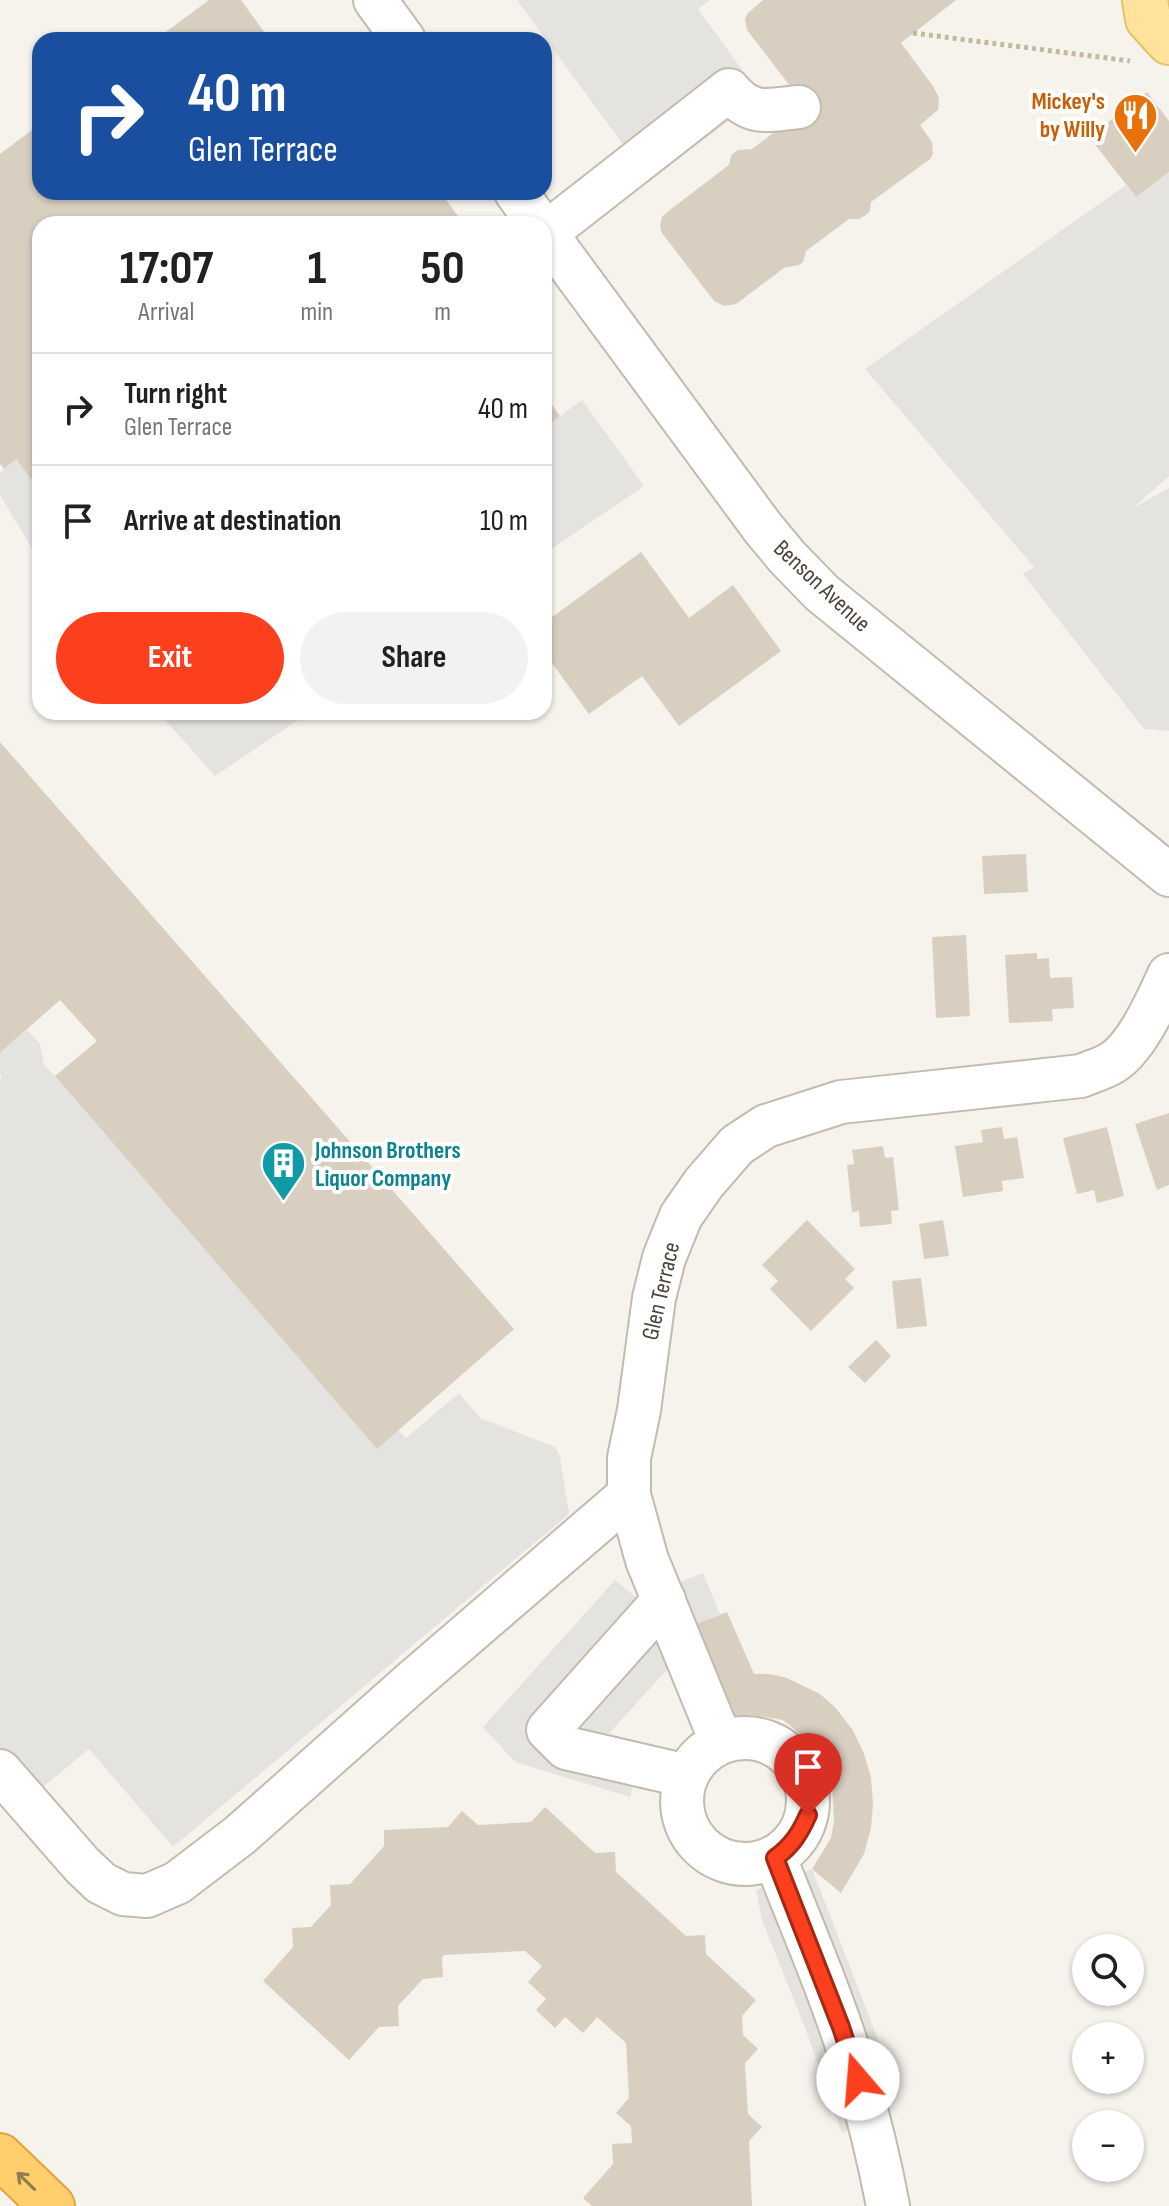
<!DOCTYPE html>
<meta charset="utf-8">
<style>
body{margin:0;font-family:"Sofia Sans Condensed",sans-serif;background:#f2f2f2;color:#202124;height:100vh;display:flex;flex-direction:column;font-size:30px;white-space:nowrap}
*{box-sizing:border-box;margin:0}
p{font-size:26px;color:#757577}
.icon{flex:none;width:44px;height:44px;fill:none;stroke:currentColor;stroke-width:2;stroke-linecap:round;stroke-linejoin:round}
.map{position:relative;flex:1;overflow:hidden}
.panel{position:absolute;left:32px;top:216px;width:520px;height:504px;display:flex;flex-direction:column;background:#fff;border-radius:24px;box-shadow:0 2px 6px #0004}
.panel>*{flex:none}
.banner{position:absolute;left:32px;top:32px;width:520px;height:168px;border-radius:24px;box-shadow:0 2px 6px #0004;background:#1a4fa0;color:#fff;overflow:hidden}
.controls{position:absolute;left:1072px;top:1934px;display:grid;gap:16px}
.controls a{display:grid;place-items:center;width:72px;height:72px;border-radius:50%;background:#fff;box-shadow:0 2px 6px #0004;font-size:40px}
.pin{position:absolute;display:grid;place-items:center;width:68px;height:68px;color:#fff;margin:-82px -34px;border-radius:50% 50% 50% 0;rotate:-45deg;box-shadow:0 0 8px #0007}
.pin .icon{rotate:45deg}
.me{position:absolute;width:88px;margin:-44px;rotate:342deg;stroke-linejoin:round;filter:drop-shadow(0 0 6px #0008)}
.turn{display:flex;align-items:center;gap:28px;height:168px;padding:0 24px;font-size:36px}
.turn .icon{width:104px;height:104px;stroke-width:2.5}
.turn b{display:block;font-size:56px;line-height:68px}
.eta{display:flex;justify-content:space-evenly;align-items:center;height:136px;text-align:center}
.eta b{font-size:48px;font-weight:700;line-height:56px}
.button{display:flex;gap:16px;margin-top:auto;padding:16px 24px}
.button a{flex:1;height:92px;border-radius:48px;background:#fc3f1d;color:#fff;font-size:32px;font-weight:700;line-height:92px;text-align:center}
.button a+a{background:#f2f2f2;color:#202124}
ul{padding:0;list-style:none}
li{display:flex;align-items:center;gap:24px;height:112px;padding:0 24px;border-top:2px solid #e0e0e0}
li div{flex:1}
li b{display:block;font-size:30px}
li em{font-style:normal}
.map>svg:first-child{display:block}
.parking{fill:#e5e3e0}
.building{fill:#d8cfc1}
.lines{fill:none;stroke-linecap:round;stroke-linejoin:round}
.minor-casing{stroke:#c2bbae;stroke-width:46}
.major-casing{stroke:#e6c16a;stroke-width:48}
.highway-casing{stroke:#e0a43c;stroke-width:48}
.path{stroke:#c4b79f;stroke-width:5;stroke-dasharray:4 4;stroke-linecap:butt}
.minor{stroke:#fff;stroke-width:42}
.major{stroke:#ffe39c;stroke-width:44}
.highway{stroke:#ffcf6e;stroke-width:44}
.oneway{stroke:#937c4e}
.route-casing{stroke:#a42913;stroke-width:20}
.route{stroke:#fc3f1d;stroke-width:14}
.labels{text-anchor:middle;dominant-baseline:central;stroke-width:8;stroke-linejoin:round;paint-order:stroke}
.food-label{font-size:24px;font-weight:bold;fill:#c56008;stroke:#fff;text-anchor:end}
.street-label{font-size:24px;fill:#4b4439;stroke:#fff}
.culture-label{font-size:24px;font-weight:bold;fill:#0d838f;stroke:#fff;text-anchor:start}
</style>
<div class="map">
<svg width="1169" height="2206" viewBox="0 0 1169 2206">
<rect width="100%" height="100%" fill="#f6f3ec"/>
<!-- parking -->
<g class="parking">
<polygon points="517,0 710,0 698,9 761,96 650,181"/>
<polygon points="1169,172 1169,476 1133,508 1169,488 1169,731 1144,729 1023,574 1034,567 865,369 1126,185 1136,197"/>
<polygon points="582,400 644,486 544,554 544,428"/>
<polygon points="16,459 40,491 40,562 0,495 0,473"/>
<polygon points="158,712 310,712 215,776"/>
<polygon points="27,1030 40,1044 44,1065 55,1076 377,1449 398,1430 406,1438 459,1393 480,1418 555,1447 560,1456 569,1514 173,1847 89,1749 27,1800 0,1768 0,1080 2,1077 0,1074 0,1053"/>
<polygon points="703,1573 720,1614 689,1627 694,1640 604,1739 642,1753 630,1797 515,1762 483,1727 615,1580 638,1599"/>
<polygon points="812,1869 883,2052 871,2067 889,2119 842,2133 806,2030 762,1920 756,1890"/>
</g>
<!-- building -->
<g class="building">
<polygon points="209,0 241,0 270,40 155,40"/>
<polygon points="763,0 956,0 901,43 933,86 939,98 938,110 920,125 932,142 933,154 930,159 871,202 870,211 866,215 859,219 849,219 806,251 803,262 799,265 784,268 736,304 724,306 714,301 662,233 660,226 662,217 667,212 729,165 731,155 738,150 752,149 798,114 800,99 747,30 745,19 748,13"/>
<polygon points="1147,92 1169,121 1169,172 1136,197 1089,137"/>
<polygon points="40,124 40,192 440,192 464,224 40,224 40,491 16,459 4,469 0,464 0,154"/>
<polygon points="544,394 560,416 544,428"/>
<polygon points="641,552 689,618 733,585 781,651 679,726 642,676 589,714 544,652 544,623"/>
<polygon points="0,742 514,1329 377,1449 55,1076 97,1041 60,1000 0,1053"/>
<polygon points="1026,854 1028,892 984,894 982,856"/>
<polygon points="966,935 970,1016 936,1018 932,937"/>
<polygon points="1037,953 1037,959 1049,958 1050,978 1072,977 1074,1008 1052,1009 1053,1021 1009,1023 1005,955"/>
<polygon points="1169,1113 1169,1185 1157,1190 1135,1124"/>
<polygon points="1002,1127 1004,1139 1017,1137 1024,1178 1002,1181 1003,1191 963,1197 955,1146 983,1142 981,1130"/>
<polygon points="1107,1127 1124,1196 1097,1203 1094,1190 1077,1194 1063,1138"/>
<polygon points="883,1146 885,1158 893,1157 899,1210 891,1211 892,1224 860,1227 859,1211 852,1212 847,1165 854,1164 852,1150"/>
<polygon points="807,1220 855,1269 845,1279 854,1288 811,1331 770,1289 778,1281 762,1265"/>
<polygon points="943,1220 949,1256 924,1259 919,1224"/>
<polygon points="921,1278 927,1326 897,1329 892,1281"/>
<polygon points="876,1340 891,1356 865,1383 848,1367"/>
<polygon points="727,1612 754,1674 770,1674 787,1678 820,1694 835,1707 852,1729 863,1751 871,1777 873,1804 871,1828 864,1854 841,1893 812,1869 831,1838 834,1821 832,1783 827,1764 816,1747 783,1720 752,1715 728,1716 688,1627"/>
<polygon points="545,1807 595,1853 615,1852 616,1872 686,1936 705,1935 706,1954 756,2000 742,2016 743,2035 758,2049 745,2063 748,2114 762,2127 749,2141 752,2206 592,2206 583,2198 613,2164 612,2144 632,2143 631,2126 616,2113 629,2098 626,2043 597,2017 583,2033 565,2017 555,2028 536,2010 546,1999 528,1982 542,1966 525,1951 444,1955 442,1958 443,1977 423,1979 398,2006 399,2026 379,2027 349,2060 263,1981 293,1947 292,1928 311,1927 331,1905 330,1885 350,1884 384,1846 384,1830 448,1827 462,1811 478,1825 531,1822"/>
</g>
<g class="lines">
<defs>
<g id="minor">
<polyline points="375,0 404,40"/>
<polyline points="516,192 539,224"/>
<polyline points="544,231 763,528 787,557 822,593 1169,875"/>
<path d="M546 233 729 90C751 117 768 110 799 107"/>
<polyline points="664,1600 548,1730 566,1748 687,1776"/>
<circle cx="745" cy="1801" r="63"/>
<path d="M721 1741 647 1560 629 1495V1458L639 1410 654 1298 664 1258 681 1216 704 1183 737 1145 766 1126 841 1102 1081 1076C1090 1072 1101 1069 1110 1064 1136 1050 1157 1001 1169 975"/>
<polyline points="0,1771 82,1865 101,1883 123,1894 147,1896 177,1883 240,1835 412,1682 629,1495"/>
<path d="M775 1858C804 1932 836 2005 858 2081 870 2122 880 2164 888 2206"/>
</g>
<polyline id="major" points="1145,0 1148,19 1169,42"/>
<polyline id="highway" points="0,2156 52,2206"/>
</defs>
<!-- minor casing -->
<use href="#minor" class="minor-casing"/>
<!-- major casing -->
<use href="#major" class="major-casing"/>
<!-- highway casing -->
<use href="#highway" class="highway-casing"/>
<!-- path -->
<polyline class="path" points="913,33 1130,61"/>
<!-- minor -->
<use href="#minor" class="minor"/>
<!-- major -->
<use href="#major" class="major"/>
<!-- highway -->
<use href="#highway" class="highway"/>
</g>
<!-- one-way arrows -->
<defs><path id="oneway-shaft" d="M-6 0H5M1.5-3L5.5 0L1.5 3" fill="none" stroke-width="1.6" stroke-linecap="round" stroke-linejoin="round" transform="scale(2)"/></defs>
<use class="oneway" href="#oneway-shaft" transform="translate(26 2181) rotate(-136)"/>
<g class="lines">
<defs>
<path id="route" d="M808 1815C800 1833 792 1846 775 1858L841 2027 858 2079"/>
</defs>
<!-- route casing -->
<use href="#route" class="route-casing"/>
<!-- route -->
<use href="#route" class="route"/>
</g>
<!-- icons -->
<defs>
<symbol id="restaurant-pin" viewBox="-11 -11 22 30"><path d="M0 17L-7.5 6A9.5 9.5 0 1 1 7.5 6Z" fill="#e8710a" stroke="#fff"/><path d="M-5-6h1v4h1v-4h1v4h1v-4h1v5L-1.5 .5V6h-2V.5L-5-1ZM5-6V6H3V1.5H1.5Q1.5-4 5-6Z" fill="#fff"/></symbol>
<symbol id="building-pin" viewBox="-11 -11 22 30"><path d="M0 17L-7.5 6A9.5 9.5 0 1 1 7.5 6Z" fill="#0f9aa8" stroke="#fff"/><path d="M-4-6H4V6H1V3H-1V6H-4ZM-2.5-4.3h1.7v1.8h-1.7ZM.8-4.3h1.7v1.8H.8ZM-2.5-1h1.7V.8h-1.7ZM.8-1h1.7V.8H.8Z" fill="#fff"/></symbol>
</defs>
<g fill-rule="evenodd">
<use href="#restaurant-pin" x="1110" y="90" width="51" height="69"/>
<use href="#building-pin" x="258" y="1138" width="51" height="69"/>
</g>
<g class="labels">
<!-- food labels -->
<g class="food-label">
<text x="1105" y="101">Mickey's<tspan x="1105" dy="28">by Willy</tspan></text>
</g>
<!-- street labels -->
<g class="street-label">
<text transform="translate(822 586) rotate(43)">Benson Avenue</text>
<text transform="translate(661 1291) rotate(-77)">Glen Terrace</text>
</g>
<!-- culture labels -->
<g class="culture-label">
<text x="315" y="1150">Johnson Brothers<tspan x="315" dy="28">Liquor Company</tspan></text>
</g>
</g>
</svg>
<div class="controls">
<a><svg class="icon" aria-label="search" viewBox="0 0 24 24"><circle cx="10" cy="10" r="6"/><path d="M15 15l6 6"/></svg></a>
<a>+</a>
<a>−</a>
</div>
<div class="pin" style="left:808px;top:1815px;background:#d93025"><svg class="icon" aria-label="arrive" viewBox="0 0 24 24"><path d="M6 21V4h12l-3 4 3 4H6"/></svg></div>
<svg class="me" style="left:858px;top:2079px" viewBox="-20 -20 40 40"><circle r="19" fill="#fff"/><path d="M0-13L10 11 0 6-10 11z" fill="#fc3f1d"/></svg>
<div class="banner">
<div class="turn"><svg class="icon" aria-label="right" viewBox="0 0 24 24"><path d="M7 20v-9h11M14 6l5 5-5 5"/></svg><div><b>40 m</b>Glen Terrace</div></div>
</div>
<section class="panel">
<div class="eta">
<div><b>17:07</b><p>Arrival</p></div>
<div><b>1</b><p>min</p></div>
<div><b>50</b><p>m</p></div>
</div>
<ul>
<li><svg class="icon" aria-label="right" viewBox="0 0 24 24"><path d="M7 20v-9h11M14 6l5 5-5 5"/></svg><div><b>Turn right</b><p>Glen Terrace</p></div><em>40 m</em></li>
<li><svg class="icon" aria-label="arrive" viewBox="0 0 24 24"><path d="M6 21V4h12l-3 4 3 4H6"/></svg><div><b>Arrive at destination</b></div><em>10 m</em></li>
</ul>
<div class="button"><a>Exit</a><a>Share</a></div>
</section>
</div>
